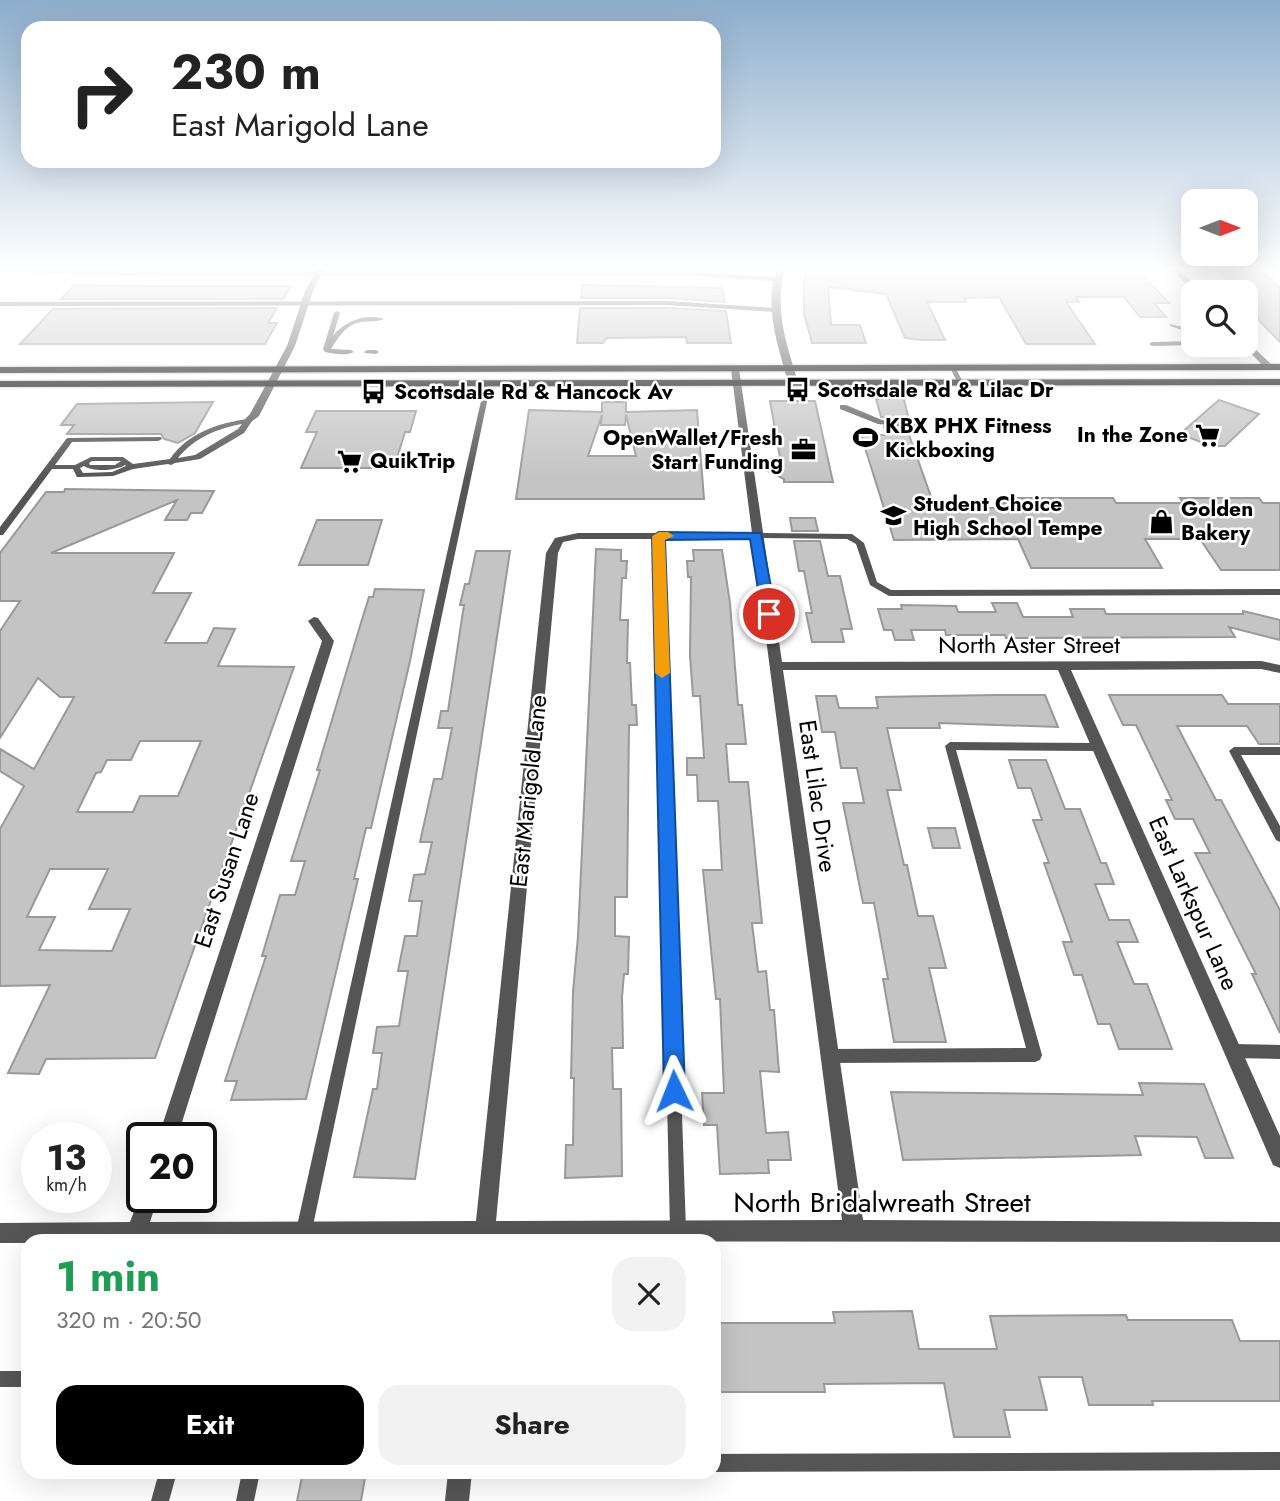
<!DOCTYPE html>
<meta charset="utf-8">
<style>
body{margin:0;font-family:Jost,sans-serif;background:#f2f2f2;color:#222;height:100vh;display:flex;flex-direction:column;font-size:26px;white-space:nowrap}
*{box-sizing:border-box;margin:0}
p{font-size:23px;color:#767676}
.icon{flex:none;width:38px;height:38px;fill:none;stroke:currentColor;stroke-width:2;stroke-linecap:round;stroke-linejoin:round}
.map{position:relative;flex:1;overflow:hidden}
.drawer{position:absolute;left:21px;top:1234px;width:700px;height:245px;display:flex;flex-direction:column;background:#fff;border-radius:21px;box-shadow:0 7px 28px #0002}
.drawer>*{flex:none}
.hud{position:absolute;left:21px;top:21px;width:700px;height:147px;border-radius:21px;box-shadow:0 7px 28px #0002;background:#fff;color:#222;overflow:hidden}
.needle{width:46px;rotate:90deg}
.controls{position:absolute;left:1181px;top:189px;display:grid;gap:14px}
.controls a{display:grid;place-items:center;width:77px;height:77px;border-radius:14px;background:#fff;box-shadow:0 7px 28px #0002;font-size:35px}
.speed{position:absolute;left:21px;top:1122px;display:flex;gap:14px;font-size:35px;font-weight:700;text-align:center}
.speed>*{display:grid;place-content:center;width:91px;height:91px;border-radius:50%;background:#fff;box-shadow:0 7px 28px #0002;line-height:1}
.speed small{font-size:18px;font-weight:400}
.speed .limit{border:4px solid #111;border-radius:10px;background:#fff;color:#111}
.pin{position:absolute;display:grid;place-items:center;width:60px;height:60px;color:#fff;margin:-30px;border:4px solid #fff;border-radius:50%;box-shadow:0 2px 7px #0007}
.me{position:absolute;width:77px;margin:-38px;rotate:358deg;stroke-linejoin:round;filter:drop-shadow(0 0 5px #0008)}
.turn{display:flex;align-items:center;gap:24px;height:147px;padding:0 35px;font-size:32px}
.turn .icon{width:91px;height:91px;stroke-width:2.5}
.turn b{display:block;font-size:49px;line-height:60px}
.round{display:grid;place-items:center;flex:none;width:74px;height:74px;border-radius:21px;background:#f2f2f2}
.headline{display:flex;align-items:center;justify-content:space-between;height:119px;padding:0 35px}
h1{font-size:42px;font-weight:700;line-height:52px;color:#1e9e55}
.cta{display:flex;gap:14px;margin-top:auto;padding:14px 35px}
.cta a{flex:1;height:80px;border-radius:21px;background:#000;color:#fff;font-size:28px;font-weight:700;line-height:80px;text-align:center}
.cta a+a{background:#f2f2f2;color:#222}
.map>svg:first-child{display:block}
.building{fill:#c4c4c4;stroke:#999;stroke-width:2;fill-rule:evenodd}
.lines{fill:none;stroke-linecap:round;stroke-linejoin:round}
.primary-casing{stroke:#dbdbdb;stroke-width:3}
.service{fill:#555;fill-rule:evenodd}
.minor{fill:#555;fill-rule:evenodd}
.tertiary{fill:#555;fill-rule:evenodd}
.primary{fill:#000;fill-rule:evenodd}
.route{fill:#1a73e8;stroke:#114b97;stroke-width:2}
.slow{fill:#f59e0b}
.labels{text-anchor:middle;dominant-baseline:central;stroke-width:5;stroke-linejoin:round;paint-order:stroke}
.far-poi-label{font-size:21px;font-weight:bold;fill:#000;stroke:#fff;text-anchor:start}
.street-label{font-size:24px;fill:#000;stroke:#fff}
.near-street-label{font-size:28px;fill:#000;stroke:#fff}
</style>
<div class="map">
<svg width="1280" height="1501" viewBox="0 0 1280 1501">
<rect width="100%" height="100%" fill="#fff"/>
<!-- building -->
<g class="building">
<polygon points="807,269 1137,269 1169,303 1154,303 1166,317 1140,317 1124,297 1076,297 1079,302 1066,302 1095,344 1026,344 999,297 964,298 966,302 927,302 945,340 922,340 905,338 886,294 828,287 831,325 860,325 866,343 812,343 804,314 804,281"/>
<polygon points="1217,269 1259,269 1280,288 1280,342 1246,307 1246,288 1236,288"/>
<polygon points="74,285 139,286 291,286 283,299 61,299"/>
<polygon points="582,285 722,288 725,302 667,298 581,298"/>
<polygon points="277,308 268,323 277,323 265,344 20,344 53,309"/>
<polygon points="580,308 667,308 726,311 731,343 687,343 686,337 607,338 603,343 577,343"/>
<polygon points="876,399 904,399 909,420 881,417"/>
<polygon points="1219,400 1259,414 1225,446 1211,446 1180,434"/>
<polygon points="770,401 815,401 833,482 784,482 784,479 756,465 755,463 781,463"/>
<polygon points="213,402 195,433 178,443 164,439 161,434 67,434 74,425 61,425 77,404"/>
<path d="M602 402H626V412L697 410 704 499H516L529 410 602 412ZM602 415 601 425H625L626 415 636 456H588Z"/>
<polygon points="316,411 416,411 410,432 405,432 394,468 301,468 317,432 306,432"/>
<polygon points="884,427 907,429 935,508 1004,508 1002,503 1010,503 1008,498 1113,498 1116,503 1183,503 1180,498 1259,498 1263,503 1280,503 1280,570 1221,570 1200,539 1145,539 1162,568 1031,568 1018,539 894,540 861,435 887,435"/>
<path d="M65 489 214 491 202 513H191L187 520H165L177 500 51 553H174L153 593H191L165 643H207L214 628 235 629 218 666 294 667 155 1058 46 1059 39 1074 8 1073 50 985 0 986V829L24 786 0 771V749L34 769 74 697H60L38 678 0 738V631L20 601H0V553L46 492H64ZM140 741H201L178 796H140L133 812H77L96 773 101 772 107 760H131ZM50 869H108L89 909H130L112 951 39 950 55 917H27Z"/>
<polygon points="790,518 815,518 818,531 792,531"/>
<polygon points="317,520 382,520 368,565 299,565"/>
<polygon points="794,541 820,541 828,576 840,576 852,629 841,629 844,642 812,642 806,613 812,613 804,571 799,571"/>
<polygon points="596,549 621,550 621,561 627,561 626,578 622,578 620,620 628,620 627,663 630,663 632,705 636,705 637,725 629,725 627,897 615,897 615,936 629,937 628,974 624,974 622,997 623,1048 612,1048 613,1089 621,1089 622,1176 565,1178 566,1145 573,1145 574,1078 571,1078 573,992 578,936"/>
<polygon points="693,550 722,550 730,603 738,705 742,705 746,744 726,744 729,782 748,782 762,923 752,923 758,972 766,971 770,1010 774,1010 779,1072 760,1071 766,1133 788,1132 791,1160 768,1160 769,1173 720,1174 717,1125 704,1125 702,1093 724,1093 720,999 716,999 703,870 722,870 718,801 698,801 697,775 687,775 687,758 704,758 700,696 693,696 690,655 691,577 688,577 687,561 694,561"/>
<polygon points="476,551 510,551 415,1179 354,1177 373,1089 377,1089 382,1053 373,1053 377,1027 399,1026 408,971 398,971 405,936 417,936 422,901 409,901 414,875 425,874 432,842 420,842 434,779 442,779 452,728 438,728 441,711 448,711 464,605 460,605 465,584 469,584"/>
<polygon points="375,589 424,590 410,661 371,828 366,828 354,879 358,879 306,1099 231,1100 237,1081 225,1081 266,956 262,956 280,895 295,895 305,861 291,861 320,770 317,770 360,626 369,597 373,597"/>
<polygon points="992,603 1017,603 1023,617 1073,617 1070,609 1104,609 1106,614 1243,614 1243,611 1280,620 1280,640 1229,627 1235,637 1006,638 1005,635 946,635 945,630 911,630 914,640 895,640 892,630 884,630 878,609 902,609 901,605 956,606 958,612 996,612"/>
<polygon points="995,695 1045,695 1058,727 939,723 940,728 887,728 901,790 887,790 904,865 907,865 918,916 933,916 946,968 929,968 946,1042 894,1042 883,979 888,979 874,903 863,903 843,803 864,803 857,768 841,768 835,732 822,732 816,696 836,696 839,708 878,708 876,697"/>
<polygon points="1109,695 1222,695 1228,704 1280,704 1280,744 1259,744 1247,726 1177,726 1216,800 1221,800 1280,910 1280,1033 1252,974 1256,974 1195,853 1210,853 1193,819 1175,819 1166,800 1172,800 1136,725 1123,725"/>
<polygon points="1009,760 1046,760 1065,809 1080,809 1101,863 1106,863 1114,884 1095,884 1109,920 1129,920 1138,942 1117,942 1134,984 1147,984 1172,1049 1119,1049 1110,1024 1098,1024 1082,975 1074,975 1063,942 1072,942 1044,863 1049,863 1033,820 1042,820 1031,788 1018,788"/>
<polygon points="928,828 955,828 960,848 933,848"/>
<polygon points="1139,1083 1204,1084 1233,1158 1205,1158 1197,1137 1135,1136 1141,1155 903,1160 891,1092 1143,1095"/>
<polygon points="912,1311 919,1349 997,1349 990,1316 1126,1315 1128,1320 1232,1320 1240,1341 1280,1341 1280,1401 1152,1401 1153,1405 1089,1405 1082,1377 1039,1377 1047,1410 1004,1410 1010,1437 954,1437 944,1383 824,1384 825,1392 714,1392 714,1323 835,1323 833,1312"/>
<polygon points="303,1472 366,1472 361,1501 297,1501"/>
</g>
<g class="lines">
<defs>
<g id="primary">
<polygon points="1280,364 1280,370 0,373 0,367"/>
<polygon points="1280,379 1280,385 0,387 0,381"/>
</g>
</defs>
<!-- primary casing -->
<use href="#primary" class="primary-casing"/>
<!-- service -->
<g class="service">
<polygon points="667,301 775,308 778,310 775,312 667,305 0,306 0,302"/>
<path d="M337 311 340 313 333 336C344 321 366 313 384 319 377 322 369 321 361 322 345 325 339 337 331 349L351 350 354 352C347 356 333 354 325 352L323 349 334 313Z"/>
<polygon points="1170,324 1194,330 1194,334 1170,326"/>
<polygon points="1194,341 1194,345 1152,346 1149,344 1152,342"/>
<polygon points="367,350 376,350 379,352 376,354 365,353 364,352"/>
<polygon points="951,367 955,367 963,382 962,383 958,383 950,368"/>
<polygon points="488,381 491,383 311,1235 308,1240 298,1241 295,1235 485,383"/>
<polygon points="840,405 846,405 882,420 911,423 928,429 924,431 910,427 878,424 840,409"/>
<path d="M248 419 252 421 244 433 200 459 175 463 171 465 168 464 133 469 113 476 80 477H77L73 469H52L3 535H0V527L67 438 161 437 162 439 158 441 72 442 55 465H75L91 457H123L133 464 170 459C188 433 218 423 248 419ZM242 424 238 429 195 455 178 458C194 438 218 428 242 424ZM92 461H121L115 465H90L89 463ZM125 465 126 466 112 472 83 473 80 468 84 466C93 472 115 471 125 465Z"/>
<polygon points="658,533 662,536 686,1230 683,1235 678,1238 673,1235 670,1230 654,536"/>
<polygon points="756,533 852,534 864,543 877,582 891,590 1280,589 1280,595 889,596 870,585 856,544 847,539 753,538 752,536"/>
<polygon points="950,742 1098,743 1103,747 1098,751 956,750 1042,1055 1040,1060 1035,1062 830,1063 825,1061 823,1056 825,1051 830,1049 1026,1048 945,746"/>
<polygon points="1234,747 1280,747 1280,755 1241,755 1280,826 1280,842 1276,840 1229,751"/>
<polygon points="1233,1044 1280,1045 1280,1059 1233,1058 1228,1056 1226,1051 1228,1046"/>
<rect x="0" y="1371" width="28" height="16"/>
<polygon points="1280,1452 1280,1470 714,1472 714,1454"/>
<polygon points="159,1472 177,1472 169,1501 151,1501"/>
<polygon points="242,1472 260,1472 254,1501 236,1501"/>
</g>
<!-- minor -->
<g class="minor">
<path d="M0 269 315 272 317 269H323V272H692L775 277 777 269H785C774 311 786 342 798 382L793 385 788 382C779 349 767 316 773 281L692 276H321L313 291 295 346 259 416 248 424 243 421 250 414 287 346 305 291 313 276H166L0 272Z"/>
<path d="M735 366 739 369 782 662 1261 661 1280 665V673L1261 669 1071 670 1280 1136V1168L1273 1165 1058 670H783L863 1220 1280 1222V1242L28 1241V1243H0V1223L130 1222 142 1190V1197H158L150 1222 476 1221 546 553 555 538 578 533H752L731 369ZM578 539H753L842 1220 496 1221 558 553 563 542Z"/>
<polygon points="314,617 318,618 334,641 177,1138 158,1138 322,641 308,621"/>
<polygon points="448,1472 472,1472 469,1501 445,1501"/>
</g>
<!-- tertiary -->
<g class="tertiary">
<polygon points="1171,269 1179,269 1202,292 1194,292"/>
<polygon points="1246,340 1272,365 1272,369 1266,369 1243,345 1246,345"/>
</g>
<!-- primary -->
<use href="#primary" class="primary"/>
</g>
<!-- sky -->
<linearGradient id="sky" x2="0" y2="1"><stop stop-color="#8cadcc"/><stop offset="0.56" stop-color="#fff"/><stop offset="1" stop-color="#fff" stop-opacity="0"/></linearGradient>
<rect width="1280" height="479" fill="url(#sky)"/>
<!-- route -->
<polygon class="route" points="659,532 761,533 776,614 769,618 762,614 750,539 665,540 685,1091 682,1099 674,1102 667,1099 664,1091 652,536"/>
<!-- slow -->
<polygon class="slow" points="668,532 674,536 665,540 670,673 662,678 655,673 652,536 659,532"/>
<!-- icons -->
<defs>
<symbol id="bus-bare" viewBox="-9 -9 18 18"><path d="M-5-6H5V4H4V6H2V4H-2V6H-4V4H-5ZM-3.5-4V0h7V-4ZM-3.5 1.2v1.5H-2V1.2ZM2 1.2v1.5H3.5V1.2Z" fill="#000" stroke="#fff" stroke-width="2.5" paint-order="stroke"/></symbol>
<symbol id="supermarket-bare" viewBox="-9 -9 18 18"><path d="M-6-5.5h2.5l.6 2H6L4.5 2H-2.5L-4.4-4H-6ZM-1.5 3.2a1.3 1.3 0 1 0 .1 0ZM3 3.2a1.3 1.3 0 1 0 .1 0Z" fill="#000" stroke="#fff" stroke-width="2.5" paint-order="stroke"/></symbol>
<symbol id="stadium-bare" viewBox="-9 -9 18 18"><path d="M0-5a6.5 5 0 1 0 0 10a6.5 5 0 1 0 0-10ZM-3.5-1.8h7v3.6h-7Z" fill="#000" stroke="#fff" stroke-width="2.5" paint-order="stroke"/></symbol>
<symbol id="office-bare" viewBox="-9 -9 18 18"><path d="M-6-3h4V-5.5h4V-3h4V5H-6ZM-1-4.5V-3h2v-1.5ZM-6 0V1H6V0Z" fill="#000" stroke="#fff" stroke-width="2.5" paint-order="stroke"/></symbol>
<symbol id="school-bare" viewBox="-9 -9 18 18"><path d="M0-5L7-2L0 1L-7-2ZM-4 1L0 2.5L4 1V4Q0 6-4 4Z" fill="#000" stroke="#fff" stroke-width="2.5" paint-order="stroke"/></symbol>
<symbol id="shop-bare" viewBox="-9 -9 18 18"><path d="M-5-2.5h2.3a2.7 3.5 0 0 1 5.4 0H5L5.5 6h-11ZM-1.5-2.5h3a1.5 2.3 0 0 0-3 0Z" fill="#000" stroke="#fff" stroke-width="2.5" paint-order="stroke"/></symbol>
</defs>
<g fill-rule="evenodd">
<use href="#bus-bare" x="780" y="372" width="35" height="35"/>
<use href="#bus-bare" x="356" y="374" width="35" height="35"/>
<use href="#supermarket-bare" x="1190" y="418" width="35" height="35"/>
<use href="#stadium-bare" x="848" y="420" width="35" height="35"/>
<use href="#office-bare" x="786" y="432" width="35" height="35"/>
<use href="#supermarket-bare" x="332" y="444" width="35" height="35"/>
<use href="#school-bare" x="876" y="498" width="35" height="35"/>
<use href="#shop-bare" x="1144" y="504" width="35" height="35"/>
</g>
<g class="labels">
<!-- far-poi labels -->
<g class="far-poi-label">
<text x="817" y="390">Scottsdale Rd &amp; Lilac Dr</text>
<text x="394" y="392">Scottsdale Rd &amp; Hancock Av</text>
<text x="885" y="426">KBX PHX Fitness<tspan x="885" dy="24">Kickboxing</tspan></text>
<text x="1188" y="435" text-anchor="end">In the Zone</text>
<text x="783" y="438" text-anchor="end">OpenWallet/Fresh<tspan x="783" dy="24">Start Funding</tspan></text>
<text x="370" y="461">QuikTrip</text>
<text x="913" y="504">Student Choice<tspan x="913" dy="24">High School Tempe</tspan></text>
<text x="1181" y="509">Golden<tspan x="1181" dy="24">Bakery</tspan></text>
</g>
<!-- street labels -->
<g class="street-label">
<text x="1029" y="644">North Aster Street</text>
<text transform="translate(528 791) rotate(-84)">East Marigold Lane</text>
<text transform="translate(818 796) rotate(82)">East Lilac Drive</text>
<text transform="translate(226 870) rotate(-72)">East Susan Lane</text>
<text transform="translate(1194 903) rotate(66)">East Larkspur Lane</text>
</g>
<!-- near-street labels -->
<g class="near-street-label">
<text x="882" y="1202">North Bridalwreath Street</text>
</g>
</g>
</svg>
<div class="controls">
<a><svg class="needle" viewBox="-14 -14 28 28"><path d="M0-13l5 13h-10z" fill="#e53935"/><path d="M0 13l5-13h-10z" fill="#767676"/></svg></a>
<a><svg class="icon" aria-label="search" viewBox="0 0 24 24"><circle cx="10" cy="10" r="6"/><path d="M15 15l6 6"/></svg></a>
</div>
<div class="speed"><div>13<small>km/h</small></div><div class="limit">20</div></div>
<div class="pin" style="left:769px;top:614px;background:#d93025"><svg class="icon" aria-label="arrive" viewBox="0 0 24 24"><path d="M6 21V4h12l-3 4 3 4H6"/></svg></div>
<svg class="me" style="left:674px;top:1091px" viewBox="-20 -20 40 40"><path d="M0-17L14 15 0 8-14 15z" fill="#1a73e8" stroke="#fff" stroke-width="4"/></svg>
<div class="hud">
<div class="turn"><svg class="icon" aria-label="right" viewBox="0 0 24 24"><path d="M7 20v-9h11M14 6l5 5-5 5"/></svg><div><b>230 m</b>East Marigold Lane</div></div>
</div>
<section class="drawer">
<div class="headline"><div><h1>1 min</h1><p>320 m · 20:50</p></div><a class="round"><svg class="icon" aria-label="close" viewBox="0 0 24 24"><path d="M6 6l12 12M18 6L6 18"/></svg></a></div>
<div class="cta"><a>Exit</a><a>Share</a></div>
</section>
</div>
